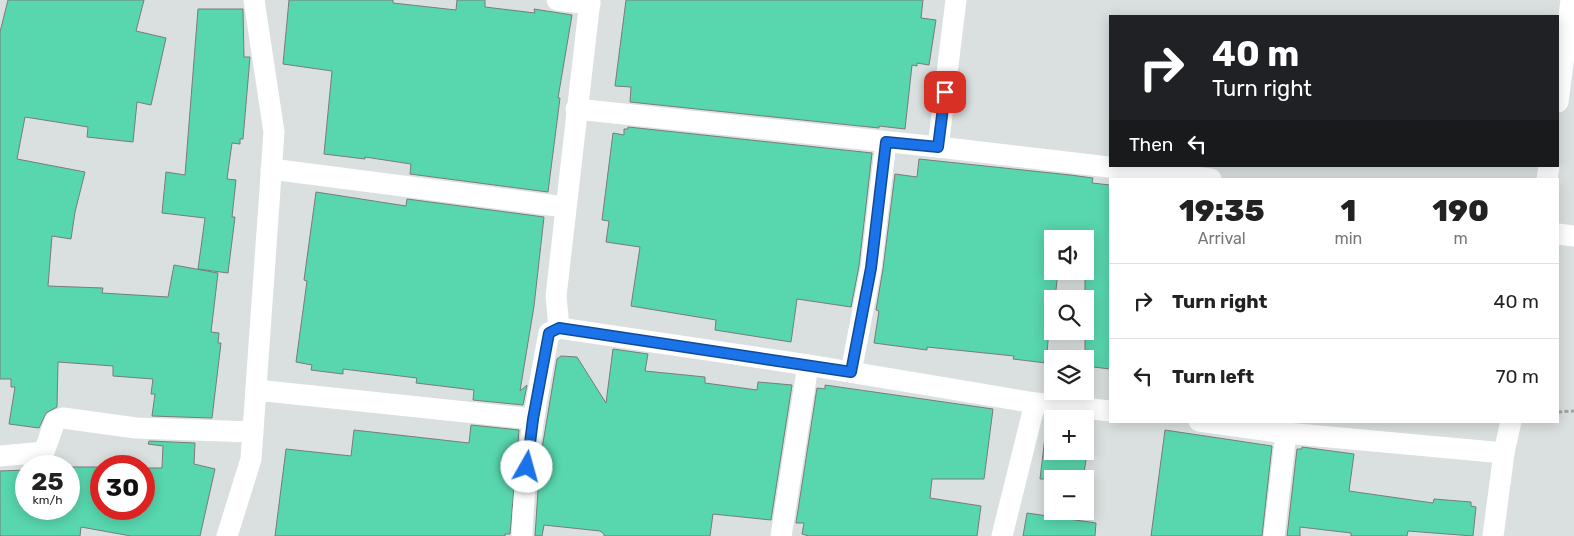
<!DOCTYPE html>
<meta charset="utf-8">
<style>
body{margin:0;font-family:Rubik,sans-serif;background:#f2f2f2;color:#222;height:100vh;display:flex;flex-direction:column;font-size:19px;white-space:nowrap}
*{box-sizing:border-box;margin:0}
p{font-size:16px;color:#767676}
.icon{flex:none;width:28px;height:28px;fill:none;stroke:currentColor;stroke-width:2;stroke-linecap:round;stroke-linejoin:round}
.map{position:relative;flex:1;overflow:hidden}
.side{position:absolute;left:1109px;top:178px;width:450px;height:245px;display:flex;flex-direction:column;background:#fff;border-radius:0px;box-shadow:0 2px 12px #0003}
.side>*{flex:none}
.hud{position:absolute;left:1109px;top:15px;width:450px;height:152px;border-radius:0px;box-shadow:0 2px 12px #0003;background:#202124;color:#fff;overflow:hidden}
.controls{position:absolute;left:1044px;top:230px;display:grid;gap:10px}
.controls a{display:grid;place-items:center;width:50px;height:50px;border-radius:0px;background:#fff;box-shadow:0 2px 12px #0003;font-size:25px}
.speed{position:absolute;left:15px;top:455px;display:flex;gap:10px;font-size:25px;font-weight:700;text-align:center}
.speed>*{display:grid;place-content:center;width:65px;height:65px;border-radius:50%;background:#fff;box-shadow:0 2px 12px #0003;line-height:1}
.speed small{font-size:12px;font-weight:400}
.speed .limit{border:8px solid #d22;background:#fff;color:#111}
.pin{position:absolute;display:grid;place-items:center;width:42px;height:42px;color:#fff;margin:-21px;border-radius:10px;box-shadow:0 2px 8px #0006}
.me{position:absolute;width:55px;margin:-28px;rotate:7deg;stroke-linejoin:round;filter:drop-shadow(0 0 4px #0008)}
.turn{display:flex;align-items:center;gap:18px;height:105px;padding:0 20px;font-size:22px}
.turn .icon{width:65px;height:65px;stroke-width:2.5}
.turn b{display:block;font-size:35px;line-height:42px}
.then{display:flex;align-items:center;height:48px;padding:0 20px;background:#0003;gap:10px;font-size:19px}
.eta{display:flex;justify-content:space-evenly;align-items:center;height:85px;text-align:center}
.eta b{font-size:30px;font-weight:800;line-height:35px}
ul{padding:0;list-style:none}
li{display:flex;align-items:center;gap:15px;height:75px;padding:0 20px;border-top:1px solid #e0e0e0}
li div{flex:1}
li b{display:block;font-size:19px}
li em{font-style:normal}
.map>svg:first-child{display:block}
.building{fill:#58d6ae;stroke:#777c7a}
.lines{fill:none;stroke-linecap:round;stroke-linejoin:round}
.path{stroke:#a0a5a4;stroke-width:3;stroke-dasharray:4 2.5;stroke-linecap:butt}
.street{stroke:#fff;stroke-width:21}
.route-casing{stroke:#114b97;stroke-width:12}
.route{stroke:#1a73e8;stroke-width:9}
</style>
<div class="map">
<svg width="1574" height="536" viewBox="0 0 1574 536">
<rect width="100%" height="100%" fill="#dae0df"/>
<!-- building -->
<g class="building">
<polygon points="8,0 144,0 136,31 166,38 151,105 137,102 133,142 87,137 88,127 25,117 17,159 85,172 75,212 71,239 52,236 48,286 103,288 102,293 168,297 174,265 218,273 211,332 219,333 218,343 221,343 212,418 152,416 155,394 151,394 153,379 113,376 113,366 58,362 57,407 46,413 39,428 9,424 15,387 11,387 11,379 0,379 0,32"/>
<polygon points="289,0 393,0 393,3 456,10 457,0 485,0 485,7 535,13 534,9 572,15 558,98 560,98 548,192 410,174 411,164 365,157 365,159 324,154 332,71 283,64"/>
<polygon points="626,0 923,0 921,18 936,20 929,65 917,63 917,66 912,65 905,129 879,126 879,128 630,102 631,87 615,86"/>
<polygon points="198,9 243,9 244,57 250,57 243,139 240,139 240,144 232,143 227,179 236,180 232,217 235,217 228,273 198,269 205,218 162,213 166,172 185,175"/>
<polygon points="628,127 872,153 859,266 851,307 797,299 791,342 715,330 716,320 631,306 640,247 606,242 609,221 602,220 613,133 624,135 624,129 628,129"/>
<polygon points="919,159 1070,175 1093,178 1092,183 1110,185 1110,369 1085,366 1085,238 1063,237 1063,239 1052,239 1052,271 1058,271 1055,299 1052,299 1046,363 1013,359 1014,356 927,347 927,350 874,343 879,311 876,310 883,269 895,174 917,177"/>
<polygon points="316,192 406,206 407,199 544,217 534,306 520,391 527,385 523,405 473,400 474,390 416,383 417,378 343,369 343,374 311,370 312,365 296,362 307,281 304,280"/>
<polygon points="613,349 648,354 645,371 705,377 705,383 757,390 758,382 792,385 771,520 713,514 710,536 604,536 604,534 600,531 544,525 542,536 535,536 540,461 557,359 561,356 577,357 606,403"/>
<polygon points="825,385 993,409 984,479 932,479 930,498 981,506 977,536 809,536 802,534 804,523 796,523 817,388 825,389"/>
<polygon points="1050,420 1052,420 1052,451 1085,451 1085,421 1092,422 1083,479 1040,479 1045,437 1048,437"/>
<polygon points="471,425 519,430 510,534 505,534 505,536 275,536 286,449 351,456 354,430 469,443"/>
<polygon points="1165,430 1272,446 1262,536 1151,536"/>
<polygon points="149,441 195,443 194,464 215,469 200,536 131,536 81,527 80,536 0,536 0,471 26,470 26,509 69,509 69,467 101,467 101,509 144,509 144,468 162,468 163,446 148,444"/>
<polygon points="1302,447 1354,454 1349,491 1433,503 1434,499 1471,502 1471,506 1476,507 1473,536 1408,531 1407,536 1351,536 1351,533 1300,527 1300,536 1287,536 1297,449 1302,449"/>
<polygon points="1027,513 1096,523 1095,536 1023,536"/>
</g>
<g class="lines">
<!-- path -->
<polyline class="path" points="1558,412 1574,411"/>
<!-- street -->
<g class="street">
<polyline points="557,0 590,4"/>
<polyline points="1558,102 1571,0"/>
<polyline points="576,109 938,147 1211,179"/>
<polyline points="938,147 956,0"/>
<polyline points="271,169 565,207"/>
<polyline points="1547,179 1549,166"/>
<polyline points="1558,234 1574,236"/>
<polyline points="559,328 556,296 590,0"/>
<polyline points="851,372 871,268 886,142"/>
<polyline points="256,390 533,419"/>
<polyline points="1199,421 1286,433 1504,453"/>
<polyline points="0,456 44,452 55,421 63,418 136,428 253,432"/>
<polyline points="227,536 251,459 274,132 254,0"/>
<path d="M522 536C524 467 536 401 549 333L559 328 808 365 1035 403 1110 411"/>
<polyline points="781,536 808,365"/>
<polyline points="1002,536 1035,403"/>
<polyline points="1274,536 1286,433"/>
<polyline points="1493,536 1504,453 1511,421"/>
</g>
</g>
<g class="lines">
<defs>
<polyline id="route" points="527,467 533,419 549,333 559,328 851,372 871,268 886,142 938,147 945,92"/>
</defs>
<!-- route casing -->
<use href="#route" class="route-casing"/>
<!-- route -->
<use href="#route" class="route"/>
</g>
</svg>
<div class="controls">
<a><svg class="icon" aria-label="sound" viewBox="0 0 24 24"><path d="M4 9h4l5-4v14l-5-4H4zM17 9q2 3 0 6"/></svg></a>
<a><svg class="icon" aria-label="search" viewBox="0 0 24 24"><circle cx="10" cy="10" r="6"/><path d="M15 15l6 6"/></svg></a>
<a><svg class="icon" aria-label="layers" viewBox="0 0 24 24"><path d="M12 4l9 5-9 5-9-5zM3 14l9 5 9-5"/></svg></a>
<a>+</a>
<a>−</a>
</div>
<div class="speed"><div>25<small>km/h</small></div><div class="limit">30</div></div>
<div class="pin" style="left:945px;top:92px;background:#d93025"><svg class="icon" aria-label="arrive" viewBox="0 0 24 24"><path d="M6 21V4h12l-3 4 3 4H6"/></svg></div>
<svg class="me" style="left:527px;top:467px" viewBox="-20 -20 40 40"><circle r="19" fill="#fff"/><path d="M0-13L10 11 0 6-10 11z" fill="#1a73e8"/></svg>
<div class="hud">
<div class="turn"><svg class="icon" aria-label="right" viewBox="0 0 24 24"><path d="M7 20v-9h11M14 6l5 5-5 5"/></svg><div><b>40 m</b>Turn right</div></div>
<div class="then">Then<svg class="icon" aria-label="left" viewBox="0 0 24 24"><path d="M17 20v-9H6M10 6l-5 5 5 5"/></svg></div>
</div>
<section class="side">
<div class="eta">
<div><b>19:35</b><p>Arrival</p></div>
<div><b>1</b><p>min</p></div>
<div><b>190</b><p>m</p></div>
</div>
<ul>
<li><svg class="icon" aria-label="right" viewBox="0 0 24 24"><path d="M7 20v-9h11M14 6l5 5-5 5"/></svg><div><b>Turn right</b></div><em>40 m</em></li>
<li><svg class="icon" aria-label="left" viewBox="0 0 24 24"><path d="M17 20v-9H6M10 6l-5 5 5 5"/></svg><div><b>Turn left</b></div><em>70 m</em></li>
</ul>
</section>
</div>
